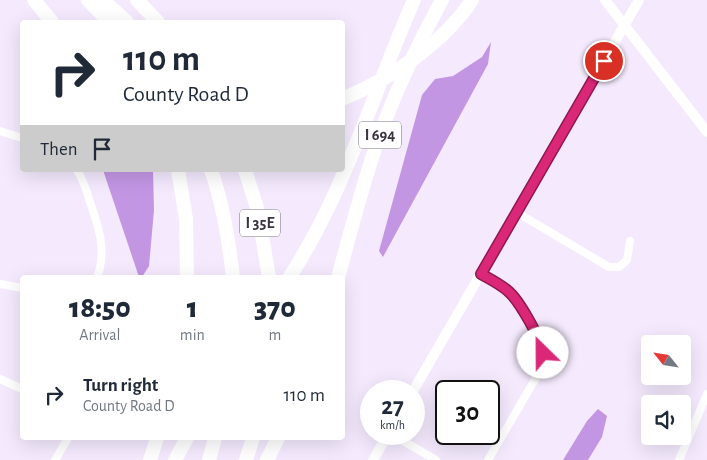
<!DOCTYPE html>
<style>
body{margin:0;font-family:"Alegreya Sans",sans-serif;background:#f2f2f3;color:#1f2937;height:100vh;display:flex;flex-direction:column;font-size:19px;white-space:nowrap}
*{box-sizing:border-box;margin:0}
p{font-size:16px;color:#747a83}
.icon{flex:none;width:28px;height:28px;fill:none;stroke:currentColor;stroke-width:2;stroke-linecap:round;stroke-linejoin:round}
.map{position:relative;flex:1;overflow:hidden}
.sheet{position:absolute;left:20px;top:275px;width:325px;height:165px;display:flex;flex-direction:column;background:#fff;border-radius:5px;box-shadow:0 5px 20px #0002}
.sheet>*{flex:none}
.guide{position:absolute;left:20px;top:20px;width:325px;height:152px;border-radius:5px;box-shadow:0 5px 20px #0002;background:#fff;color:#1f2937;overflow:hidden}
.needle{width:32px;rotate:300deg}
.controls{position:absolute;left:641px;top:335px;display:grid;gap:10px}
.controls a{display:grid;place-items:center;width:50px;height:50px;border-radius:5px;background:#fff;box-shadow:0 5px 20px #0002;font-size:25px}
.speed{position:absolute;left:360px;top:380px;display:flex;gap:10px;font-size:25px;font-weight:700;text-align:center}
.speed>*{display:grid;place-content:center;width:65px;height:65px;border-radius:50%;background:#fff;box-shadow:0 5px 20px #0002;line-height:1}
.speed small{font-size:12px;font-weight:400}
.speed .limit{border:2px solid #111;border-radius:8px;background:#fff;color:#111}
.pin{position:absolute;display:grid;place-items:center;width:42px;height:42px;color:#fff;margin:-21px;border:2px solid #fff;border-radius:50%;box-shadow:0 1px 5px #0007}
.me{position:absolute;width:55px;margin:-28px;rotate:337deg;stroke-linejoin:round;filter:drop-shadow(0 0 4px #0008)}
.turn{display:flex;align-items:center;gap:18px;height:105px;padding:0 20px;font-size:22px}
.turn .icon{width:65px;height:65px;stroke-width:2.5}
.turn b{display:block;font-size:35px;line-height:42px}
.then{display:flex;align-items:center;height:48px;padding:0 20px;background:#0003;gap:10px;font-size:19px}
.eta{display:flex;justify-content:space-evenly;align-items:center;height:85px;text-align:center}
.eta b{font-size:30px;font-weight:800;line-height:35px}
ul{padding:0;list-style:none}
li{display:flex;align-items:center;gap:15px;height:70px;padding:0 20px}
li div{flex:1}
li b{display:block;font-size:19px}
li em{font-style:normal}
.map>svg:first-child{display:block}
.water{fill:#c396e4}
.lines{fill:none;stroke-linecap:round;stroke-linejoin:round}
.street{stroke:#fff;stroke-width:8}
.secondary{stroke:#fff;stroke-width:10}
.highway{stroke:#fff;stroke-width:14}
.route-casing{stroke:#8e194d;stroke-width:12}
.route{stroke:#db2777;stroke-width:9}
.labels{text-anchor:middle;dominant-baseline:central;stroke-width:5;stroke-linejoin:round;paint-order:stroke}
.shield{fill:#fff;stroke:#757178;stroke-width:1}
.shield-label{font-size:16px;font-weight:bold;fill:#3a343e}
</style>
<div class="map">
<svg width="707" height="460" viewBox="0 0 707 460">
<rect width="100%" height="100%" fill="#f4e9fd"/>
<!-- water -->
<g class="water">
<polygon points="491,42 488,64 383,257 379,251 422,95 435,79 453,76 482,57"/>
<polygon points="103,170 153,170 154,210 149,266 142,277 139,277"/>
<polygon points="598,409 607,416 602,437 588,460 563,460 587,421"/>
</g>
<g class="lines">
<!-- street -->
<g class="street">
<polyline points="0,131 22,138"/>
<path d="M77 170C83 180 87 191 90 202 99 228 107 251 97 278"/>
<polyline points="516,212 609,267 619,267 627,260 630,241"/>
<polyline points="481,274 503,287 514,297 540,340 543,353 540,371 488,460"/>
<polyline points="0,284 22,288"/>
<polyline points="0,379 22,389"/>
<polyline points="391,434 436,460"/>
<polyline points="55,460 68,438"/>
<polyline points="679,460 707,394"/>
</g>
<!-- secondary -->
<g class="secondary">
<polyline points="605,0 707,132"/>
<polyline points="413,391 639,0"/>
<polyline points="373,460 388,434"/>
</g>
<!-- highway -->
<g class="highway">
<polyline points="34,0 52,22"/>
<polyline points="88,0 109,22"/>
<polyline points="103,0 127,22"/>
<polyline points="137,0 158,22"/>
<path d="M342 99C389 80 444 43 472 0"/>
<polyline points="178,170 186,219 187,278"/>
<path d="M211 170C223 204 229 241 233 278"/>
<polyline points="245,170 258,211 269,278"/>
<path d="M289 278C345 192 373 93 414 0"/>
<path d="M338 278C351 229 364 179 381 131 398 86 419 42 442 0"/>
<polyline points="150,460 157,438"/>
<polyline points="175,460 187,438"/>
<polyline points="209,460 215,438"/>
<polyline points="246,460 253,438"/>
<polyline points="267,460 278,438"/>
</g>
</g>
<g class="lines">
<defs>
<path id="route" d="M543 353C541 339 519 300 508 291 500 284 490 279 481 274L604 61"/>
</defs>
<!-- route casing -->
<use href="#route" class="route-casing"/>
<!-- route -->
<use href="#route" class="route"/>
</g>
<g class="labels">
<!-- shield labels -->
<g class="shield">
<rect x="359" y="121.5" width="42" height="27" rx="4"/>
<rect x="240" y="209.5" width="40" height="27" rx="4"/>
</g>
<g class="shield-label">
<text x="380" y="135">I 694</text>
<text x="260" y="223">I 35E</text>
</g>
</g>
</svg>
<div class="controls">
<a><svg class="needle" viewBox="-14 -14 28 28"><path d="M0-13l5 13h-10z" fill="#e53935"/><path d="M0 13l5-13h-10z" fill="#747a83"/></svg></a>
<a><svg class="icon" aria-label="sound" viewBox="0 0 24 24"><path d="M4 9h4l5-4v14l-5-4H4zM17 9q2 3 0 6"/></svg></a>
</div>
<div class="speed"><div>27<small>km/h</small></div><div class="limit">30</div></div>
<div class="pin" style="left:604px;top:61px;background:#d93025"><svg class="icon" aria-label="arrive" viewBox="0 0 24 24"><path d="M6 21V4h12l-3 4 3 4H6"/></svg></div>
<svg class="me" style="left:543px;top:353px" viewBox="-20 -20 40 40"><circle r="19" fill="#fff"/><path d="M0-13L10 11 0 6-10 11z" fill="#db2777"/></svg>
<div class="guide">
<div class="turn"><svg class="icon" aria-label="right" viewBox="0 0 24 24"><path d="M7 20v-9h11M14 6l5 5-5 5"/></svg><div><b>110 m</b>County Road D</div></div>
<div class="then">Then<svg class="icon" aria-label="arrive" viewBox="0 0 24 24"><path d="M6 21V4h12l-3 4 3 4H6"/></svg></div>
</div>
<section class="sheet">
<div class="eta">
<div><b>18:50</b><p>Arrival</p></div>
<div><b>1</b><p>min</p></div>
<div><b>370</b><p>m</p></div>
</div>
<ul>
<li><svg class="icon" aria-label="right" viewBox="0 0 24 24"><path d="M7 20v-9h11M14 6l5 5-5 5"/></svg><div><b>Turn right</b><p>County Road D</p></div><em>110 m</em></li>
</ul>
</section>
</div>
